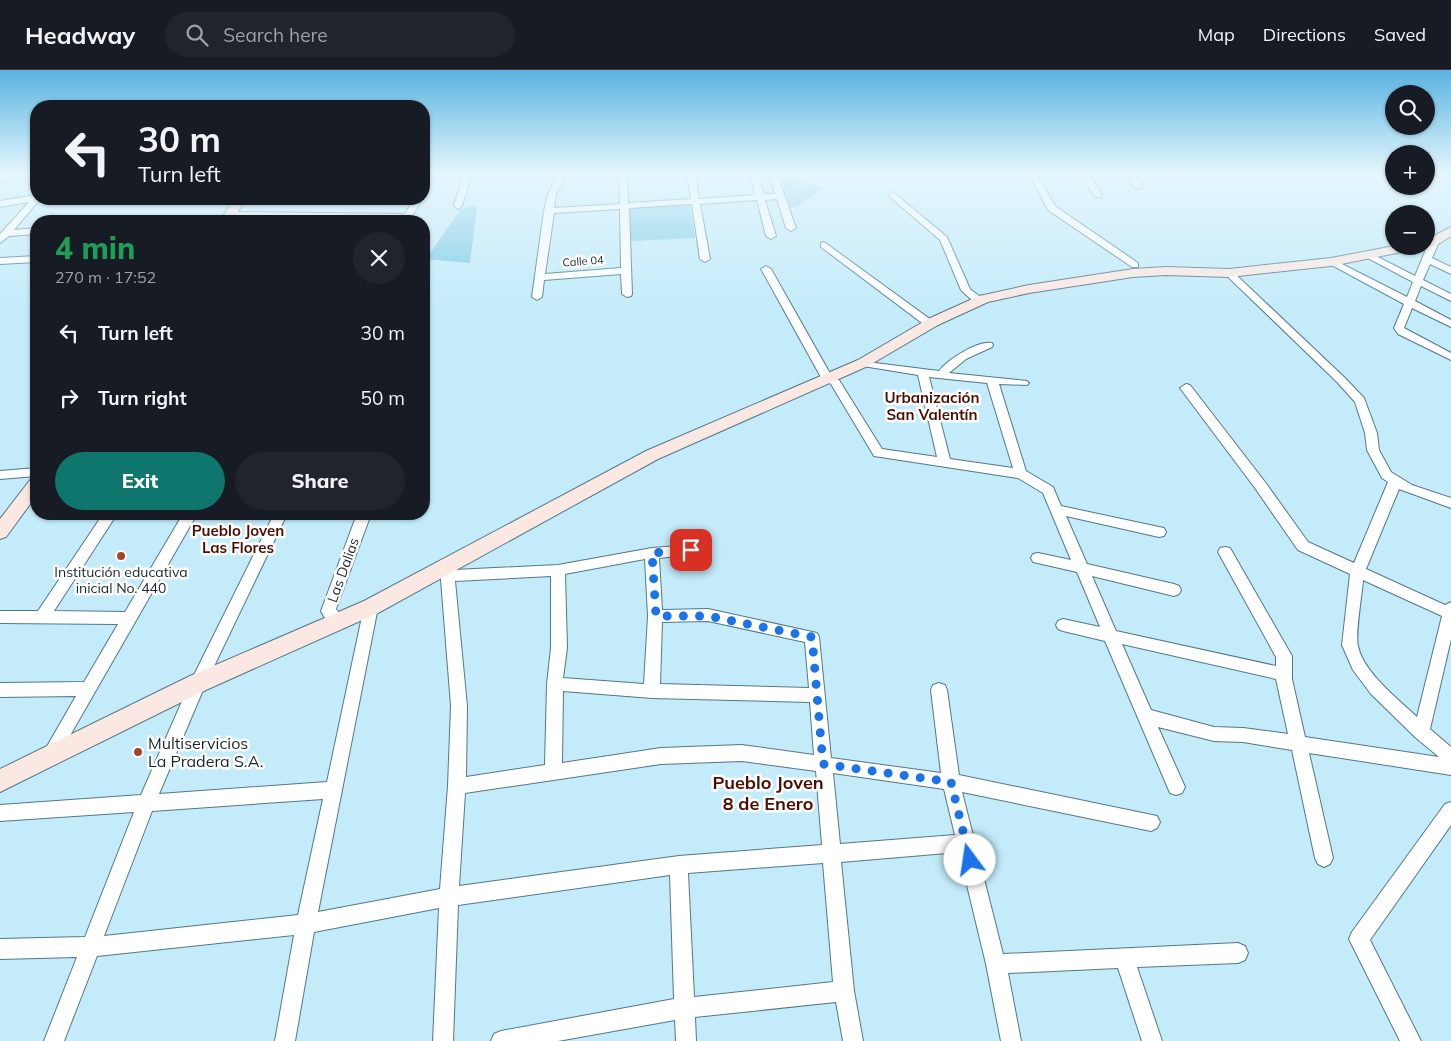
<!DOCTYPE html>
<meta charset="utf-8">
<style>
body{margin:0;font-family:Mulish,sans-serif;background:#20242c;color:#f1f3f6;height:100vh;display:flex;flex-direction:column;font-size:19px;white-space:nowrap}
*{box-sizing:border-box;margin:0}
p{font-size:16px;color:#9ea1a6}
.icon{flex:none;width:28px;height:28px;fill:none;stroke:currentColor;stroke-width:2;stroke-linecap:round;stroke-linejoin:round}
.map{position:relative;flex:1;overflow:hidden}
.sheet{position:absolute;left:30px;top:145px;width:400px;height:305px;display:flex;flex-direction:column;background:#171b24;border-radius:20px;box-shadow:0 1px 4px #0004}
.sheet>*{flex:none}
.top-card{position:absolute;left:30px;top:30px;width:400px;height:105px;border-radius:20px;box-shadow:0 1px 4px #0004;background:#171b24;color:#f1f3f6;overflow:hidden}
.controls{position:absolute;left:1385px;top:15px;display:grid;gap:10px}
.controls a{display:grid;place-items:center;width:50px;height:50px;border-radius:50%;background:#171b24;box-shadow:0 1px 4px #0004;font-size:25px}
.pin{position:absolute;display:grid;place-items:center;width:42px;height:42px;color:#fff;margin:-21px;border-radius:10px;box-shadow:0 2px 8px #0006}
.me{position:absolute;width:55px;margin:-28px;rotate:346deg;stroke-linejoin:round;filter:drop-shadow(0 0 4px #0008)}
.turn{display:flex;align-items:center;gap:18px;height:105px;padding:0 25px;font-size:22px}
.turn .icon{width:65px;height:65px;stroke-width:2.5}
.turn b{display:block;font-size:35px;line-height:42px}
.round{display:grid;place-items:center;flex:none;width:52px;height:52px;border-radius:26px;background:#20242c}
.overview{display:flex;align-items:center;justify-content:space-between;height:85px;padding:0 25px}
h1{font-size:30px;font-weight:800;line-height:38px;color:#1e9e55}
.button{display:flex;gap:10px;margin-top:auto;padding:10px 25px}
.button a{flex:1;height:58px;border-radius:30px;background:#0f766e;color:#fff;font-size:20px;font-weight:800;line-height:58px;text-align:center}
.button a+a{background:#20242c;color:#f1f3f6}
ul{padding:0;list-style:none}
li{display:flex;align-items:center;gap:15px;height:65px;padding:0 25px}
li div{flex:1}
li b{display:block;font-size:19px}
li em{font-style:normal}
header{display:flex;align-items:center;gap:30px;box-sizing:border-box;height:70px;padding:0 25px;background:#171b24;border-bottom:1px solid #363941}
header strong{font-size:24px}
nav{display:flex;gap:28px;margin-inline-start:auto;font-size:18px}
.search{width:350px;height:45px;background:#20242c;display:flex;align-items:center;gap:12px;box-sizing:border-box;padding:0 18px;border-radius:28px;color:#9ea1a6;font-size:19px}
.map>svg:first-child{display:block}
.green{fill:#7fcbe4}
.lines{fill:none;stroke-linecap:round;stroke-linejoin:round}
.street-casing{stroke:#537885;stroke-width:2}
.secondary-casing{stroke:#537885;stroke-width:2}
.street{fill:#fff;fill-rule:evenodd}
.secondary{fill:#fce8e2;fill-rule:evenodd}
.route{stroke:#1a73e8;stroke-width:9;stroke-dasharray:0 16.2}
.poi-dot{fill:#ab4326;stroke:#fff;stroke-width:2}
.labels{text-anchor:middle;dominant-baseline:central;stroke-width:5;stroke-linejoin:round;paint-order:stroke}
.far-street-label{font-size:11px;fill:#16262b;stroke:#fff}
.street-label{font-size:14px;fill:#16262b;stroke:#fff}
.poi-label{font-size:14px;fill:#16262b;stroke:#fff}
.neighbourhood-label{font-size:15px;font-weight:bold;fill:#4f0d00;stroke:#fff}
.near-poi-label{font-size:16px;fill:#16262b;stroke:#fff;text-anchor:start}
.near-neighbourhood-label{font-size:18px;font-weight:bold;fill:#4f0d00;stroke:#fff}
</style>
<header>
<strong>Headway</strong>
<div class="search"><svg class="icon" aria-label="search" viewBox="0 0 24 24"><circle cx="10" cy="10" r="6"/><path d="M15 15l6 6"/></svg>Search here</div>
<nav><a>Map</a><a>Directions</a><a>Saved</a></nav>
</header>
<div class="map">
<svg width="1451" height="971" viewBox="0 0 1451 971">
<rect width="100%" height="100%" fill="#c3ebfa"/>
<!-- green -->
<g class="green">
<polygon points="780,106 785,106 823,118 796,137 790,137"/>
<polygon points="690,135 695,168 631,171 629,138"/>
<polygon points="473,136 477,138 470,193 426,189 461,139"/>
</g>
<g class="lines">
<defs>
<g id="street">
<polygon points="464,104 472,104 462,136 458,139 454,136"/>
<path d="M558 104H566L556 124 554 138 620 134 619 104H627L628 133 691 129 687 104H695L699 129 755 125 750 104H758L764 124H775L769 104H777L796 158 791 161 786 158 777 129 765 130 776 166 771 169 766 166 757 130 700 134 710 189 705 192 700 189 692 134 629 138 632 224 631 226 627 227 622 224 621 204 544 210 542 227 537 230 532 227 544 141 548 124ZM620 139 621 198 545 204 554 143Z"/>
<polygon points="1029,104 1037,104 1055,136 1138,193 1138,197 1132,197 1048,140"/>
<polygon points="1081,104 1089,104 1102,125 1101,127 1095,127"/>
<polygon points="1126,104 1134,104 1142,116 1141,118 1135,118"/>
<polygon points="1171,104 1179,104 1180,106 1176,108"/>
<polygon points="893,122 947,167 970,219 983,229 983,233 975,233 961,220 940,170 890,127 889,125"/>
<polygon points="36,125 36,129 40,129 14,160 36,158 36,164 9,166 0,173 0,164 29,132 0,137 0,131"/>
<polygon points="414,129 422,129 409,151 230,148 226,145 230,142 405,144"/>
<polygon points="1434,169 1439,172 1432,188 1451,197 1451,204 1430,194 1423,210 1451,224 1451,231 1421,216 1415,231 1451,250 1451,257 1412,238 1404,258 1451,283 1451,290 1398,264 1394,258 1404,234 1326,192 1331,189 1334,190 1407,227 1413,212 1364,186 1369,183 1372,184 1415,206 1429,172"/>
<polygon points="824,172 934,252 935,254 934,256 926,256 821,177 821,173"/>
<polygon points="36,186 36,192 0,194 0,188"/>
<path d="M766 196 771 199 832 307 839 310 882 379 937 387 918 305 863 296 858 293 859 291 939 301C947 290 978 270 992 273L993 275 992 277 966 289 949 303 1027 311 1029 313 1027 315 999 314 1026 401 1053 417 1061 436 1159 457 1164 458 1166 462 1164 466 1159 467 1066 446 1087 494 1174 514 1179 516 1181 520 1179 524 1174 526 1092 506 1116 561 1276 596V587L1218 482 1220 478 1225 477 1230 478 1292 586V609L1305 667 1439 687 1415 667 1371 624 1353 600 1342 575 1350 504 1298 480 1255 418 1180 318 1186 314 1190 315 1265 412 1308 472 1354 493 1388 412 1382 408 1367 380 1365 363 1355 332 1337 312 1224 203 1229 200 1232 201 1345 308 1364 328 1377 363 1379 380 1391 402 1412 415 1451 428V438L1399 419 1366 499 1445 535 1451 532V569L1430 659 1451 677V705L1309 683 1333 788 1330 794 1324 797 1318 794 1315 788 1292 680 1243 672 1214 671 1158 657 1185 717 1182 723 1176 725 1170 723 1105 571 1063 561 1058 559 1056 555 1058 551 1063 549 1100 557 1077 502 1033 492 1031 488 1033 484 1038 483 1071 490 1043 423 1018 408 874 386 831 314 822 309 761 199ZM929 307 987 313 1013 398 950 389ZM1363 510 1442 546 1417 647C1398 629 1363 602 1358 576 1355 564 1362 525 1363 510ZM1122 574 1276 609 1288 664 1243 658 1214 657 1151 640Z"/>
<polygon points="36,398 36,406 0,409 0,401"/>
<polygon points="103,444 117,444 54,541 125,542 183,444 197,444 56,690 50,693 44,690 42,685 76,626 0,627 0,613 84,612 118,554 0,553 0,541 38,541"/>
<path d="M274 444H287L206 613 159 724 327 712 364 537 366 533 371 531 376 533 378 537 318 842 440 819 448 716 451 636 440 497 442 493 447 492 452 493 454 500 558 495 652 478 691 475 696 476 698 480 696 484 659 488 662 540 708 539 817 563 819 567 831 688 941 703 931 620 933 615 939 613 945 615 947 620 959 705 1157 746 1160 752 1157 758 1151 761 962 722 1003 884 1238 873 1245 876 1248 883 1245 890 1238 893 1137 897 1162 971H1142L1118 898 1008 903 1021 971H1001L986 894 959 782 841 792 854 921 863 971H843L836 932 695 947 696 971H676L675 950 558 971H491L494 964 501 961 674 929 670 805 458 835 453 971H433L439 838 314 862 295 971H275L294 865 97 886 64 971H44L77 887 0 889V869L85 867 134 742 0 751V735L141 725 190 613ZM645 489 648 546 644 614 563 608 567 578 565 504ZM551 506V578L547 614 545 695 466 707 467 636 455 511ZM708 551 805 572 809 618 660 614 662 552ZM563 621 652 628 810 632 814 685 742 675 661 678 562 693ZM742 691 816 701 822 775 679 786 459 816 465 723 661 694ZM833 703 944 719 955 765 840 774ZM323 729 298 845 104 866 152 741ZM823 793 833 912 694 927 688 803Z"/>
<path d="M357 444H371L336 539 346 552 344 556C334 560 325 550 321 541Z"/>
<polygon points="1451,732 1451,755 1370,870 1421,971 1400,971 1349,869 1352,862 1445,734"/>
</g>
<g id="secondary">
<polygon points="31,104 25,107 0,111 0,105"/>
<polygon points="234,129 246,129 232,151 220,151"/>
<path d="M1451 157V166C1442 172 1432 180 1421 176H1426V170Z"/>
<polygon points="1394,176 1418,176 1412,180 1331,196 1229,207 1166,205 1133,207 1029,223 988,232 938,255 868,296 658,389 378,543 206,620 0,722 0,699 190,606 364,531 646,381 858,290 928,249 979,226 1029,215 1133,199 1166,197 1229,199 1331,188"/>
<polygon points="36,408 36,426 6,467 0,469 0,449 30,410"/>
</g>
</defs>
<!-- street casing -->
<use href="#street" class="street-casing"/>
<!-- secondary casing -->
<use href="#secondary" class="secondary-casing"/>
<!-- street -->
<use href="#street" class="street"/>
<!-- secondary -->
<use href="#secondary" class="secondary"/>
</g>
<!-- sky -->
<linearGradient id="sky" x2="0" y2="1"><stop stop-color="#59b3e0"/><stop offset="0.43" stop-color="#e4f6fd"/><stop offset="1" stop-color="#e4f6fd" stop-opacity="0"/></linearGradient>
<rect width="1451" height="240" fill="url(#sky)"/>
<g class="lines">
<!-- route -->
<polyline class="route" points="691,480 652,483 656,546 708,546 812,567 823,694 951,712 970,790"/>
</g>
<!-- markers -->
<g class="poi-dot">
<circle cx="121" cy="486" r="5"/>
<circle cx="138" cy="682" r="5"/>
</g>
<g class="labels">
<!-- far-street labels -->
<g class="far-street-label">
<text transform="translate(583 191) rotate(-4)">Calle 04</text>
</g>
<!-- street labels -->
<g class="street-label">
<text transform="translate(343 500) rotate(-70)">Las Dalias</text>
</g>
<!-- poi labels -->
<g class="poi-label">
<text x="121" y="502">Institución educativa<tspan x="121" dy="16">inicial No. 440</tspan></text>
</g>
<!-- neighbourhood labels -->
<g class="neighbourhood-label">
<text x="932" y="327">Urbanización<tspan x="932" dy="17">San Valentín</tspan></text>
<text x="238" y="460">Pueblo Joven<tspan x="238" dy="17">Las Flores</tspan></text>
</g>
<!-- near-poi labels -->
<g class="near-poi-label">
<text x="148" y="673">Multiservicios<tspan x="148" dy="18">La Pradera S.A.</tspan></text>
</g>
<!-- near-neighbourhood labels -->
<g class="near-neighbourhood-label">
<text x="768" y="712">Pueblo Joven<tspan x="768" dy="21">8 de Enero</tspan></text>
</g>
</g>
</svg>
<div class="controls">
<a><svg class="icon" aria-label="search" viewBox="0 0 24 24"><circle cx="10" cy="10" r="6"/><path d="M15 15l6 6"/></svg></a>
<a>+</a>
<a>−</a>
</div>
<div class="pin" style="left:691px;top:480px;background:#d93025"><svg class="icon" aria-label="arrive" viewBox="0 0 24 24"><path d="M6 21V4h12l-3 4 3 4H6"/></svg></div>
<svg class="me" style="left:970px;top:790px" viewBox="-20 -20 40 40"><circle r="19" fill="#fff"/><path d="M0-13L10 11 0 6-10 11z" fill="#1a73e8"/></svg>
<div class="top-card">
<div class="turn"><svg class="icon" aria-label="left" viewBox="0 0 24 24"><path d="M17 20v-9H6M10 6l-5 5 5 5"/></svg><div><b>30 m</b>Turn left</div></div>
</div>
<section class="sheet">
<div class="overview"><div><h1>4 min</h1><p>270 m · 17:52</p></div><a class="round"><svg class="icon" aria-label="close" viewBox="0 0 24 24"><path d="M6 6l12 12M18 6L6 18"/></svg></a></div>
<ul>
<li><svg class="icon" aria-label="left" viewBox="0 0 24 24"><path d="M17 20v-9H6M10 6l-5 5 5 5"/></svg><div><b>Turn left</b></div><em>30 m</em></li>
<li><svg class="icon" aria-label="right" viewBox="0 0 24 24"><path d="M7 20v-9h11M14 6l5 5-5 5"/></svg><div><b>Turn right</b></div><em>50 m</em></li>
</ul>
<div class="button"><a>Exit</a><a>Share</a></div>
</section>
</div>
